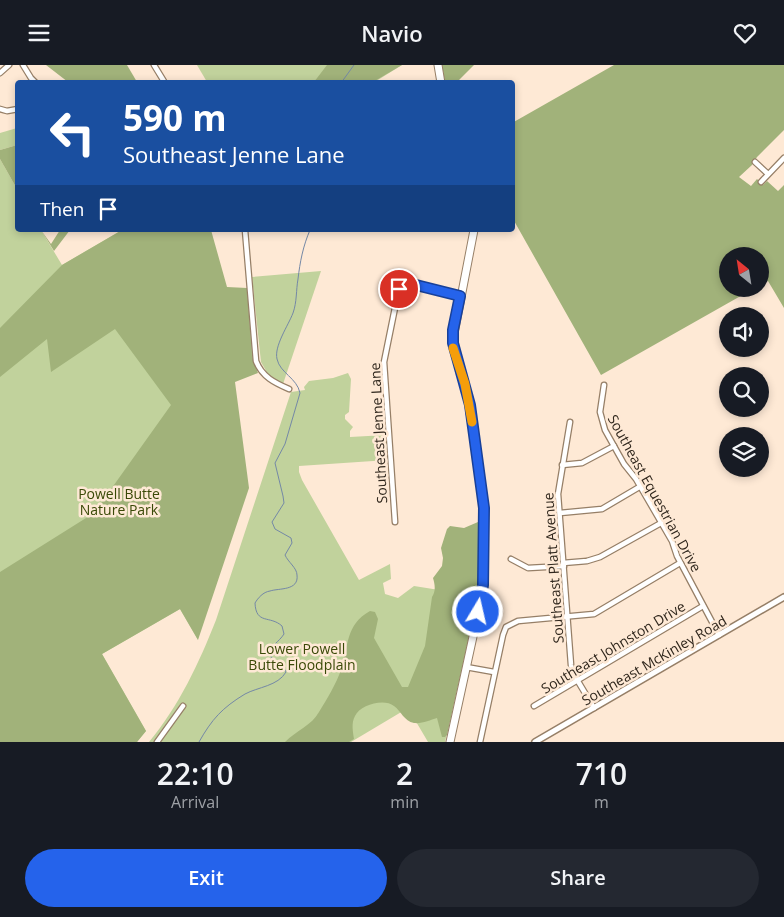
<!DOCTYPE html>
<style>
body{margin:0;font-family:"Open Sans",sans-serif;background:#242831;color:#f1f3f6;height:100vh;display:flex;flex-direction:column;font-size:19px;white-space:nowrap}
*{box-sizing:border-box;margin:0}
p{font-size:16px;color:#9ea1a6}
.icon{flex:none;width:28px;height:28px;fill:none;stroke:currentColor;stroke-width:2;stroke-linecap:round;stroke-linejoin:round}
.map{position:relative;height:677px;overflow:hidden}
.panel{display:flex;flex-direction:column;background:#171b24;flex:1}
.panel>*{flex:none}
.banner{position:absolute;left:15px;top:15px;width:500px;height:152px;border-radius:5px;box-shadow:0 2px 8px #0003;background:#1a4fa0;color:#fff;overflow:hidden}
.needle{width:32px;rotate:330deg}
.buttons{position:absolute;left:719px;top:182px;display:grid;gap:10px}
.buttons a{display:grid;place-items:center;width:50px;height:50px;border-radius:50%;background:#171b24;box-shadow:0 2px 8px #0003;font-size:25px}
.pin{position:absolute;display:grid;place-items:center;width:42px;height:42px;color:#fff;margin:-21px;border:2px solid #fff;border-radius:50%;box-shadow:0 1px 5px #0007}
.me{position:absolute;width:55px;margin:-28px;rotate:9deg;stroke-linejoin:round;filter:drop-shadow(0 0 4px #0008)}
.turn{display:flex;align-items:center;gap:18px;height:105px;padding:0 25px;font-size:22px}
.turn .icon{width:65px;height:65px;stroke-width:2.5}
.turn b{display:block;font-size:35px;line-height:42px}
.then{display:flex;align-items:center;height:48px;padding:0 25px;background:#0003;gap:10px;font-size:19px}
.eta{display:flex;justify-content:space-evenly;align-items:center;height:85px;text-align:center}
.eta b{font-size:30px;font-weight:600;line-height:35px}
.cta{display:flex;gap:10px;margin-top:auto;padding:10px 25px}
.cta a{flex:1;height:58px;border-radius:30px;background:#2563eb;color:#fff;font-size:20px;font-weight:600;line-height:58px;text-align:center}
.cta a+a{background:#242831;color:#f1f3f6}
header{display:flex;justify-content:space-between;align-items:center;height:65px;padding:0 25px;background:#171b24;font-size:22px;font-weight:600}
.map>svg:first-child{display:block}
.green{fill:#c1d29c}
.forest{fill:#a1b27a}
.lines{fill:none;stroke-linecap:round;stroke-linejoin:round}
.stream{stroke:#7488a6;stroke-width:1}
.minor-casing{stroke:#967f67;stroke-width:7}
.tertiary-casing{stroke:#967f67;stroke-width:8}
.primary-casing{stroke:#967f67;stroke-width:9}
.minor{stroke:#fff;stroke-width:4.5}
.tertiary{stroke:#fff;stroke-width:5}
.primary{stroke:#fff;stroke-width:7}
.route-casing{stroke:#184099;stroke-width:12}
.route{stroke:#2563eb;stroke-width:9}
.slow{stroke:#f59e0b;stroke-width:9}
.labels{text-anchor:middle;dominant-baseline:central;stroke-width:5;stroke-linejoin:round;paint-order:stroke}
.street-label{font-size:14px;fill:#30271d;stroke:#fee9d5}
.park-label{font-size:14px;fill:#3a4907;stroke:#fee9d5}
</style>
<header><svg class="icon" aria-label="menu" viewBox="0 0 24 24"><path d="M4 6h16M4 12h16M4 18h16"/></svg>Navio<svg class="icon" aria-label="heart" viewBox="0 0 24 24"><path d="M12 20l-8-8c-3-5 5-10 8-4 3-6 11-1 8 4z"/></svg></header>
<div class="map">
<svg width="784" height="677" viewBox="0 0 784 677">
<rect width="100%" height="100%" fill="#fee9d5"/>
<!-- green -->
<g class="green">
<polygon points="197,0 402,0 373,18 207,17"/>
<polygon points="17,63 17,80 0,85 0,68"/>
<polygon points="0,94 17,124 18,165 41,165 62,200 122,165 236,165 189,169 141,234 247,224 253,292 256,304 186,313 198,575 180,544 102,589 146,666 137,677 0,677"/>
<polygon points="321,206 283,319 269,311 261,297 252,212"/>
<path d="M348 308 351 314 349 347 345 350V354L353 362 350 366V372L386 370 388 395 299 401V407L302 415 359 515 390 499 391 514 383 518 385 529 398 533 414 521 477 531 445 677H428L408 643 351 677H149C179 641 199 598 216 555L291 327 305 325 304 322 309 316 333 313Z"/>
</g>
<!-- forest -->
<g class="forest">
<polygon points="46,0 127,0 137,17 68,17"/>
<polygon points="327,0 402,0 373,17 314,17"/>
<polygon points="442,0 474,0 456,18 445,17"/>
<polygon points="614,0 784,0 784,65 757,92 752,100 739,112 751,121 757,114 763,120 767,116 778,126 784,120 784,243 768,216 760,220 760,191 728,191 728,224 753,224 601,310 513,154 512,58"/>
<polygon points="17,80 18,80 17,124 0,94 0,85"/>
<polygon points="41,165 51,179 60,165 70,165 54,186"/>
<polygon points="122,165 211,165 227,222 247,223 252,292 258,308 235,317 249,423 198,575 180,544 102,589 146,666 137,677 0,677 0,507 94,448 171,340 115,264 51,307 47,274 0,312 0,263 62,200"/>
<path d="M478 457 480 458 478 531 447 670 445 672H442L437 653C430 655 422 659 414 658 404 656 401 646 394 641 384 633 360 640 355 651 351 658 353 667 354 674L349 677H285C296 666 312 660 319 647 327 634 336 619 341 605 349 581 345 560 370 546L375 547 378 554 374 573 402 622H408L425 581 432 532C436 526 435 520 433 513L442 501 443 493 441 483 447 464 450 461 464 463Z"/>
</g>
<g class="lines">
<!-- stream -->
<g class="stream">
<polyline points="341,18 354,0"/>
<path d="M199 677C212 654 222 643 245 629 258 622 278 621 286 607L282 599 272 593 269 589C270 581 279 577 284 569L282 561C270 550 256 560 255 538 258 533 263 527 270 526 279 523 299 526 297 510 297 503 288 497 285 490L292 478 291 473 275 464 272 457 284 438 283 431 275 398 285 379 300 328C297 313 280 308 277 294 274 281 288 261 293 248 297 237 296 225 298 214 300 197 303 181 310 165"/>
</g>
<defs>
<g id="minor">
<polyline points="23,0 31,13 36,18"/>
<polyline points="154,0 165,18"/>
<polyline points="0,8 9,0"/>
<polyline points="0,44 7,46 18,44"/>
<polyline points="755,97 768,109"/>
<polyline points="761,117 784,93"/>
<path d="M245 165 256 296C262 312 275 318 289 324"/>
<polyline points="604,320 600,347 605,365 624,399 636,414 672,476 677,491 719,570"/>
<polyline points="570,357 558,429 571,600 573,608 594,643"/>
<polyline points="562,400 582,398 614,381"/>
<polyline points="560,448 602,444 641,421"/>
<polyline points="395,457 384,297 398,228 402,221 408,218 460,231"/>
<polyline points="511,494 528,503 564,501"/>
<polyline points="563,498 587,496 600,492 661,458"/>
<polyline points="466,602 494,607"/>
<polyline points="534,641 703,541"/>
<polyline points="157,677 183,641"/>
<polyline points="480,677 503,570 506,562 518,556 594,549 680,498"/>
</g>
<polyline id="tertiary" points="535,677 784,532"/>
<g id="primary">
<polyline points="438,0 441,18"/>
<polyline points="450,677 481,535 483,520 483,432 467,328 455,288 453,274 474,165"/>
</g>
</defs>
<!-- minor casing -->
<use href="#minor" class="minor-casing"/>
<!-- tertiary casing -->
<use href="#tertiary" class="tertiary-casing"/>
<!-- primary casing -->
<use href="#primary" class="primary-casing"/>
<!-- minor -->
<use href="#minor" class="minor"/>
<!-- tertiary -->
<use href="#tertiary" class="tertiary"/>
<!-- primary -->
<use href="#primary" class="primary"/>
</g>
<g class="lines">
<defs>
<polyline id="route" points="399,224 408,218 460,231 453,265 453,278 470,340 484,443 483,520 478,547"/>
</defs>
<!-- route casing -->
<use href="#route" class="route-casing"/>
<!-- route -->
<use href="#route" class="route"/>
<!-- slow -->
<polyline class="slow" points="453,283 465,319 472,357"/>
</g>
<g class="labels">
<!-- street labels -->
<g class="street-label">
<text transform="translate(378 368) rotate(-93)">Southeast Jenne Lane</text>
<text transform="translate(655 428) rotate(61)">Southeast Equestrian Drive</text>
<text transform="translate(553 503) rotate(-94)">Southeast Platt Avenue</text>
<text transform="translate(613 582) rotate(-31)">Southeast Johnston Drive</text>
<text transform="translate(654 595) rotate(-30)">Southeast McKinley Road</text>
</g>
<!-- park labels -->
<g class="park-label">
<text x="119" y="428">Powell Butte<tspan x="119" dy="16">Nature Park</tspan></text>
<text x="302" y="583">Lower Powell<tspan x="302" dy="16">Butte Floodplain</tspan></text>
</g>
</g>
</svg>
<div class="buttons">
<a><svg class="needle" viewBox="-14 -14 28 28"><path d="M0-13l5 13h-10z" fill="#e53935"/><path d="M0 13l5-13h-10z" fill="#9ea1a6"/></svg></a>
<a><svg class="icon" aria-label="sound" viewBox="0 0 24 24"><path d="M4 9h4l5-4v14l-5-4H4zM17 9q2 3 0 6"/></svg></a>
<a><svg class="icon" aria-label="search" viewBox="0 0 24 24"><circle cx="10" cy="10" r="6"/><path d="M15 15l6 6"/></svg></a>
<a><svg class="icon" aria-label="layers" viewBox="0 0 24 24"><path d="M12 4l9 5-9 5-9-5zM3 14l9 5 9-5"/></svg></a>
</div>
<div class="pin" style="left:399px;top:224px;background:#d93025"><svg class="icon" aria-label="arrive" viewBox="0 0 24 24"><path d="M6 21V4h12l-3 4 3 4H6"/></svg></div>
<svg class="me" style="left:478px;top:547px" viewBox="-20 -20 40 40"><circle r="17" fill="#2563eb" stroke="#fff" stroke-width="3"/><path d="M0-11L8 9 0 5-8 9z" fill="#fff"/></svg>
<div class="banner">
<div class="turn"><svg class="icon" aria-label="left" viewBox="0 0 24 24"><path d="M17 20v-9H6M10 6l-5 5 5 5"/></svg><div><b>590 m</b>Southeast Jenne Lane</div></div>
<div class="then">Then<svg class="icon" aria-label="arrive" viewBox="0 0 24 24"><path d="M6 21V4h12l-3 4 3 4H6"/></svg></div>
</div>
</div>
<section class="panel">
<div class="eta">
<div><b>22:10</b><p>Arrival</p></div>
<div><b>2</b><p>min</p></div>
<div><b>710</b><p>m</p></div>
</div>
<div class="cta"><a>Exit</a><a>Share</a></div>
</section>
